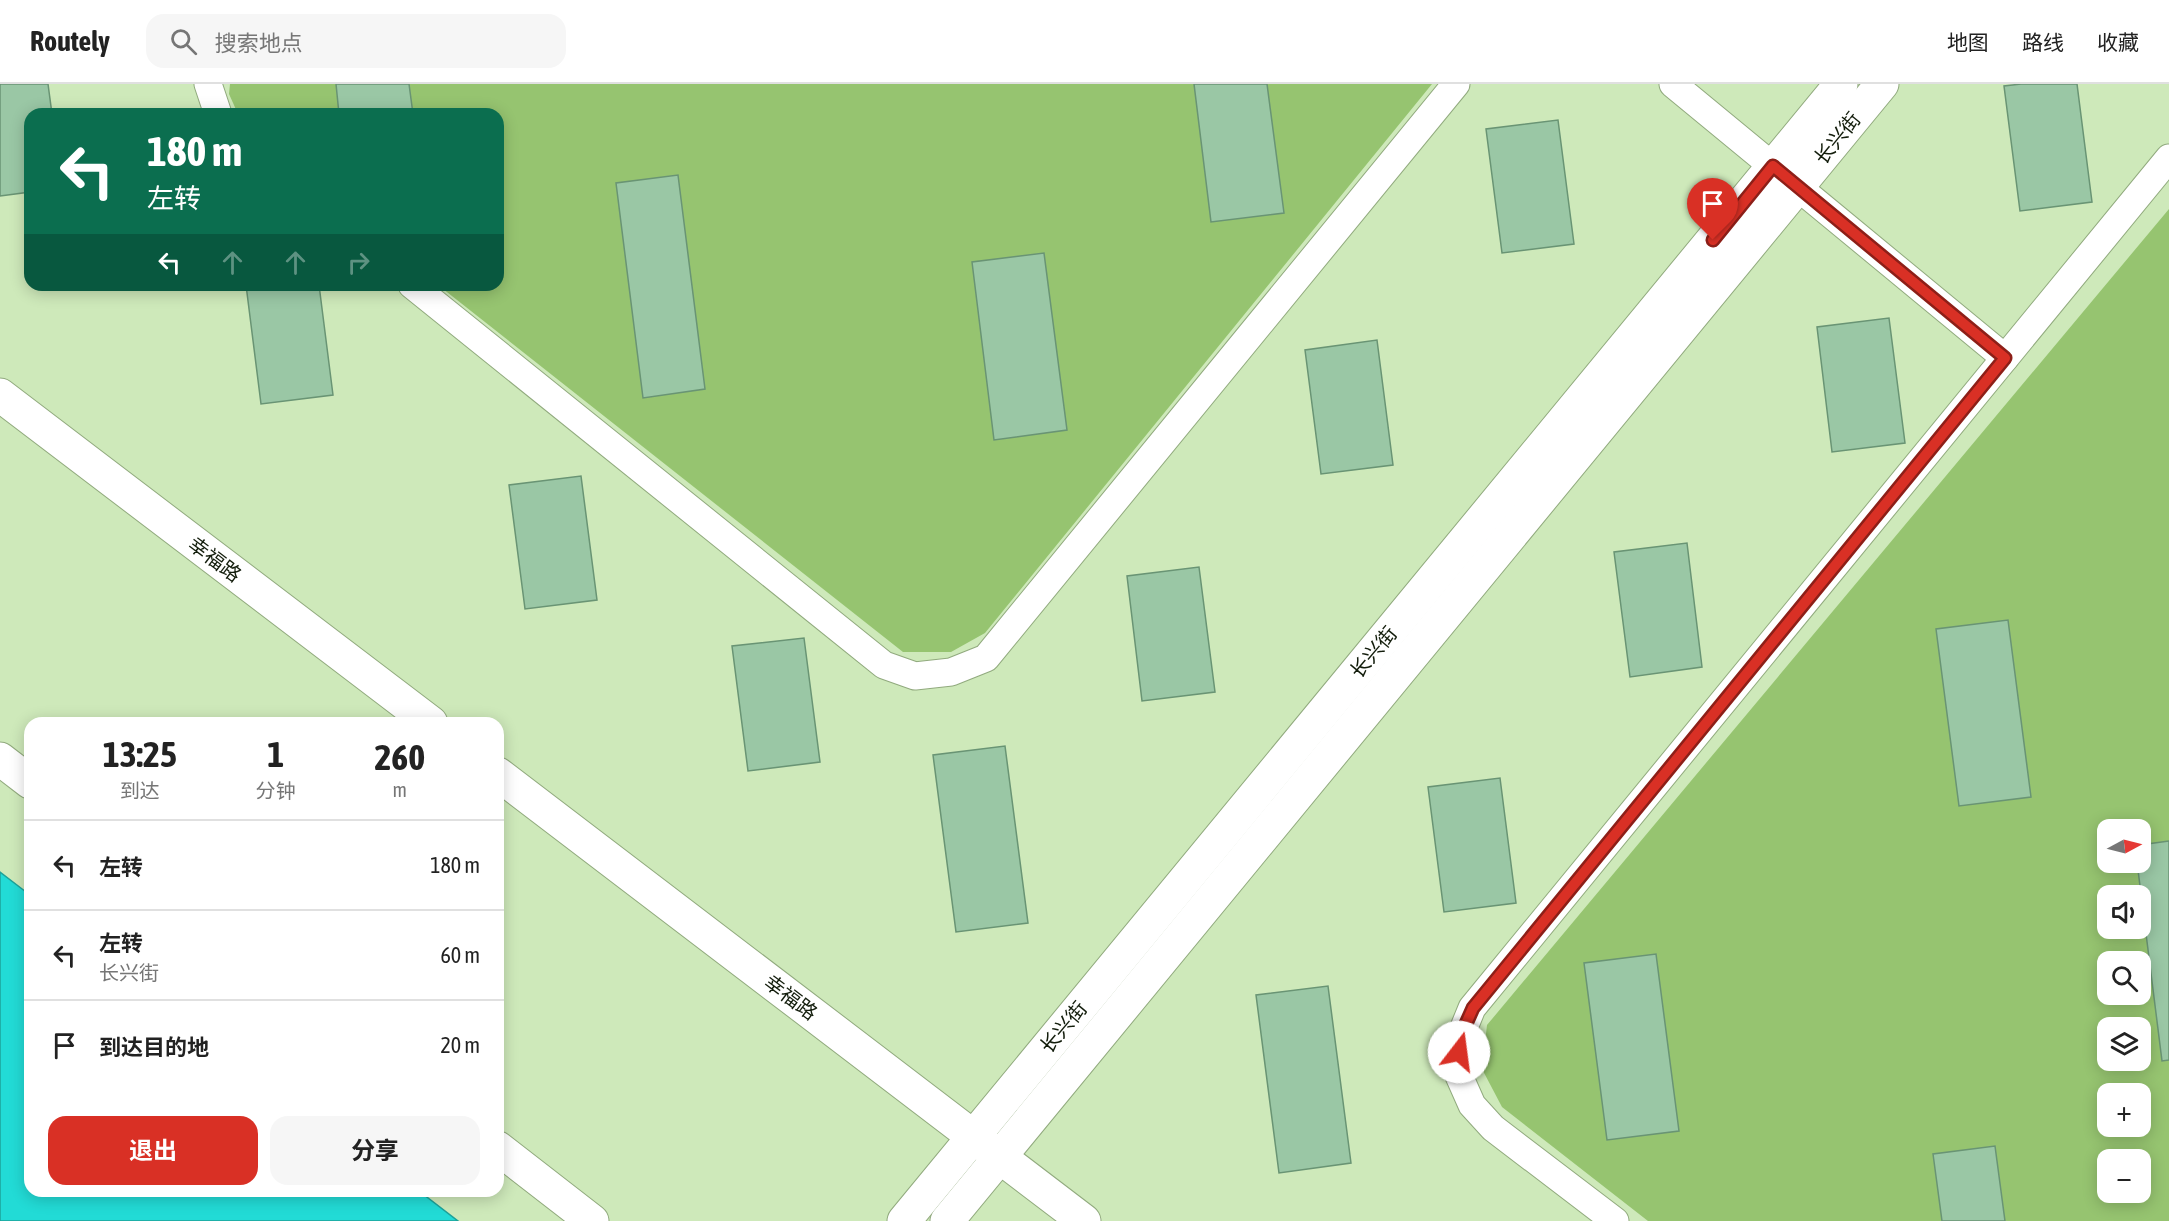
<!DOCTYPE html>
<html lang="zh">
<meta charset="utf-8">
<style>
body{margin:0;font-family:"Asap Condensed","Noto Sans SC",sans-serif;background:#f6f6f6;color:#222;height:100vh;display:flex;flex-direction:column;font-size:22px;white-space:nowrap}
*{box-sizing:border-box;margin:0}
p{font-size:20px;color:#767676}
.icon{flex:none;width:33px;height:33px;fill:none;stroke:currentColor;stroke-width:2;stroke-linecap:round;stroke-linejoin:round}
.map{position:relative;flex:1;overflow:hidden}
.sheet{position:absolute;left:24px;top:633px;width:480px;height:480px;display:flex;flex-direction:column;background:#fff;border-radius:18px;box-shadow:0 3px 15px #0003}
.sheet>*{flex:none}
.guide{position:absolute;left:24px;top:24px;width:480px;height:183px;border-radius:18px;box-shadow:0 3px 15px #0003;background:#0b6e4f;color:#fff;overflow:hidden}
.needle{width:39px;rotate:83deg}
.controls{position:absolute;left:2097px;top:735px;display:grid;gap:12px}
.controls a{display:grid;place-items:center;width:54px;height:54px;border-radius:12px;background:#fff;box-shadow:0 3px 15px #0003;font-size:30px}
.pin{position:absolute;display:grid;place-items:center;width:51px;height:51px;color:#fff;margin:-62px -26px;border-radius:50% 50% 50% 0;rotate:-45deg;box-shadow:0 0 6px #0007}
.pin .icon{rotate:45deg}
.me{position:absolute;width:66px;margin:-33px;rotate:15deg;stroke-linejoin:round;filter:drop-shadow(0 0 4px #0008)}
.turn{display:flex;align-items:center;gap:21px;height:126px;padding:0 24px;font-size:27px}
.turn .icon{width:78px;height:78px;stroke-width:2.5}
.turn b{display:block;font-size:42px;line-height:51px}
.lanes{display:flex;align-items:center;height:57px;padding:0 24px;background:#0003;justify-content:center;gap:30px;direction:ltr}
.lanes .off{opacity:.35}
.eta{display:flex;justify-content:space-evenly;align-items:center;height:102px;text-align:center}
.eta b{font-size:36px;font-weight:700;line-height:42px}
.cta{display:flex;gap:12px;margin-top:auto;padding:12px 24px}
.cta a{flex:1;height:69px;border-radius:18px;background:#d93025;color:#fff;font-size:24px;font-weight:700;line-height:69px;text-align:center}
.cta a+a{background:#f6f6f6;color:#222}
ul{padding:0;list-style:none}
li{display:flex;align-items:center;gap:18px;height:90px;padding:0 24px;border-top:2px solid #e0e0e0}
li div{flex:1}
li b{display:block;font-size:22px}
li em{font-style:normal}
header{display:flex;align-items:center;gap:36px;box-sizing:border-box;height:84px;padding:0 30px;background:#fff;border-bottom:2px solid #e0e0e0}
header strong{font-size:28px}
nav{display:flex;gap:33px;margin-inline-start:auto;font-size:21px}
.search{width:420px;height:54px;background:#f6f6f6;display:flex;align-items:center;gap:15px;box-sizing:border-box;padding:0 21px;border-radius:18px;color:#767676;font-size:22px}
.map>svg:first-child{display:block}
.green{fill:#96c470;fill-rule:evenodd}
.water{fill:#22dbd6;stroke:#1ea299;stroke-width:1.5}
.building{fill:#9ac7a5;stroke:#699474;stroke-width:1.5}
.lines{fill:none;stroke-linecap:round;stroke-linejoin:round}
.street-casing{stroke:#91aa7e;stroke-width:29}
.secondary-casing{stroke:#91aa7e;stroke-width:35}
.street{stroke:#fff;stroke-width:27}
.secondary{stroke:#fff;stroke-width:33}
.route-casing{stroke:#8d1f18;stroke-width:15}
.route{stroke:#d93025;stroke-width:10}
.labels{text-anchor:middle;dominant-baseline:central;stroke-width:5;stroke-linejoin:round;paint-order:stroke}
.street-label{font-size:20px;fill:#131d0c;stroke:#fff}
</style>
<header>
<strong>Routely</strong>
<div class="search"><svg class="icon" aria-label="search" viewBox="0 0 24 24"><circle cx="10" cy="10" r="6"/><path d="M15 15l6 6"/></svg>搜索地点</div>
<nav><a>地图</a><a>路线</a><a>收藏</a></nav>
</header>
<div class="map">
<svg width="2169" height="1137" viewBox="0 0 2169 1137">
<rect width="100%" height="100%" fill="#cee9ba"/>
<!-- green -->
<g class="green">
<polygon points="230,0 1432,0 985,549 951,568 903,568 438,201 498,201 498,30 238,30 229,10"/>
<path d="M2169 125V1137H1648L1502 1023 1482 985 1487 941ZM2108 746H2140V778H2108ZM2108 812H2140V844H2108ZM2108 878H2140V910H2108ZM2108 944H2140V976H2108ZM2108 1010H2140V1042H2108ZM2108 1076H2140V1108H2108Z"/>
</g>
<!-- water -->
<polygon class="water" points="0,788 30,811 30,1107 419,1107 458,1137 0,1137"/>
<!-- building -->
<g class="building">
<polygon points="0,0 48,0 52,30 30,30 30,108 0,112"/>
<polygon points="336,0 409,0 413,30 339,30"/>
<polygon points="1194,0 1267,0 1284,129 1211,138"/>
<polygon points="2021,0 2077,0 2092,118 2020,127 2004,2"/>
<polygon points="1558,36 1574,160 1502,169 1486,45"/>
<polygon points="678,91 705,305 643,314 616,99"/>
<polygon points="1044,169 1067,346 994,356 972,178"/>
<polygon points="246,201 319,201 333,311 261,320"/>
<polygon points="1889,234 1905,359 1832,368 1817,243"/>
<polygon points="1377,256 1393,381 1321,390 1305,266"/>
<polygon points="581,392 597,516 525,525 509,401"/>
<polygon points="1687,459 1702,583 1630,593 1614,468"/>
<polygon points="1199,483 1215,608 1142,617 1127,492"/>
<polygon points="2008,536 2031,713 1959,722 1936,545"/>
<polygon points="804,554 820,678 748,687 732,562"/>
<polygon points="1005,662 1028,839 956,848 933,671"/>
<polygon points="1500,694 1516,819 1444,828 1428,703"/>
<polygon points="2169,757 2169,976 2162,977 2137,778 2140,778 2140,761"/>
<polygon points="1656,870 1679,1047 1607,1056 1584,879"/>
<polygon points="1328,902 1351,1079 1279,1089 1256,911"/>
<polygon points="1995,1062 2005,1137 1942,1137 1933,1070"/>
</g>
<g class="lines">
<defs>
<g id="street">
<polyline points="208,0 218,30"/>
<polyline points="1673,0 2005,274"/>
<polyline points="412,201 884,581 915,592 951,588 986,574 1456,0"/>
<polyline points="1615,1137 1493,1044 1472,1021 1456,985 1461,951 1472,924 2169,74"/>
</g>
<g id="secondary">
<polyline points="0,311 431,639"/>
<polyline points="0,675 30,698"/>
<polyline points="498,690 1084,1137"/>
<polyline points="498,1064 592,1137"/>
<polyline points="904,1137 1841,0"/>
<polyline points="947,1137 1882,0"/>
</g>
</defs>
<!-- street casing -->
<use href="#street" class="street-casing"/>
<!-- secondary casing -->
<use href="#secondary" class="secondary-casing"/>
<!-- street -->
<use href="#street" class="street"/>
<!-- secondary -->
<use href="#secondary" class="secondary"/>
</g>
<g class="lines">
<defs>
<polyline id="route" points="1459,968 1461,951 1473,924 2005,274 1773,82 1713,156"/>
</defs>
<!-- route casing -->
<use href="#route" class="route-casing"/>
<!-- route -->
<use href="#route" class="route"/>
</g>
<g class="labels">
<!-- street labels -->
<g class="street-label">
<text transform="translate(1837 54) rotate(-51)">长兴街</text>
<text transform="translate(215 475) rotate(37)">幸福路</text>
<text transform="translate(1373 568) rotate(-50)">长兴街</text>
<text transform="translate(791 913) rotate(37)">幸福路</text>
<text transform="translate(1063 943) rotate(-50)">长兴街</text>
</g>
</g>
</svg>
<div class="controls">
<a><svg class="needle" viewBox="-14 -14 28 28"><path d="M0-13l5 13h-10z" fill="#e53935"/><path d="M0 13l5-13h-10z" fill="#767676"/></svg></a>
<a><svg class="icon" aria-label="sound" viewBox="0 0 24 24"><path d="M4 9h4l5-4v14l-5-4H4zM17 9q2 3 0 6"/></svg></a>
<a><svg class="icon" aria-label="search" viewBox="0 0 24 24"><circle cx="10" cy="10" r="6"/><path d="M15 15l6 6"/></svg></a>
<a><svg class="icon" aria-label="layers" viewBox="0 0 24 24"><path d="M12 4l9 5-9 5-9-5zM3 14l9 5 9-5"/></svg></a>
<a>+</a>
<a>−</a>
</div>
<div class="pin" style="left:1713px;top:156px;background:#d93025"><svg class="icon" aria-label="arrive" viewBox="0 0 24 24"><path d="M6 21V4h12l-3 4 3 4H6"/></svg></div>
<svg class="me" style="left:1459px;top:968px" viewBox="-20 -20 40 40"><circle r="19" fill="#fff"/><path d="M0-13L10 11 0 6-10 11z" fill="#d93025"/></svg>
<div class="guide">
<div class="turn"><svg class="icon" aria-label="left" viewBox="0 0 24 24"><path d="M17 20v-9H6M10 6l-5 5 5 5"/></svg><div><b>180 m</b>左转</div></div>
<div class="lanes"><svg class="icon" aria-label="left" viewBox="0 0 24 24"><path d="M17 20v-9H6M10 6l-5 5 5 5"/></svg><svg class="icon off" aria-label="ahead" viewBox="0 0 24 24"><path d="M12 20V5M6 11l6-6 6 6"/></svg><svg class="icon off" aria-label="ahead" viewBox="0 0 24 24"><path d="M12 20V5M6 11l6-6 6 6"/></svg><svg class="icon off" aria-label="right" viewBox="0 0 24 24"><path d="M7 20v-9h11M14 6l5 5-5 5"/></svg></div>
</div>
<section class="sheet">
<div class="eta">
<div><b>13:25</b><p>到达</p></div>
<div><b>1</b><p>分钟</p></div>
<div><b>260</b><p>m</p></div>
</div>
<ul>
<li><svg class="icon" aria-label="left" viewBox="0 0 24 24"><path d="M17 20v-9H6M10 6l-5 5 5 5"/></svg><div><b>左转</b></div><em>180 m</em></li>
<li><svg class="icon" aria-label="left" viewBox="0 0 24 24"><path d="M17 20v-9H6M10 6l-5 5 5 5"/></svg><div><b>左转</b><p>长兴街</p></div><em>60 m</em></li>
<li><svg class="icon" aria-label="arrive" viewBox="0 0 24 24"><path d="M6 21V4h12l-3 4 3 4H6"/></svg><div><b>到达目的地</b></div><em>20 m</em></li>
</ul>
<div class="cta"><a>退出</a><a>分享</a></div>
</section>
</div>
